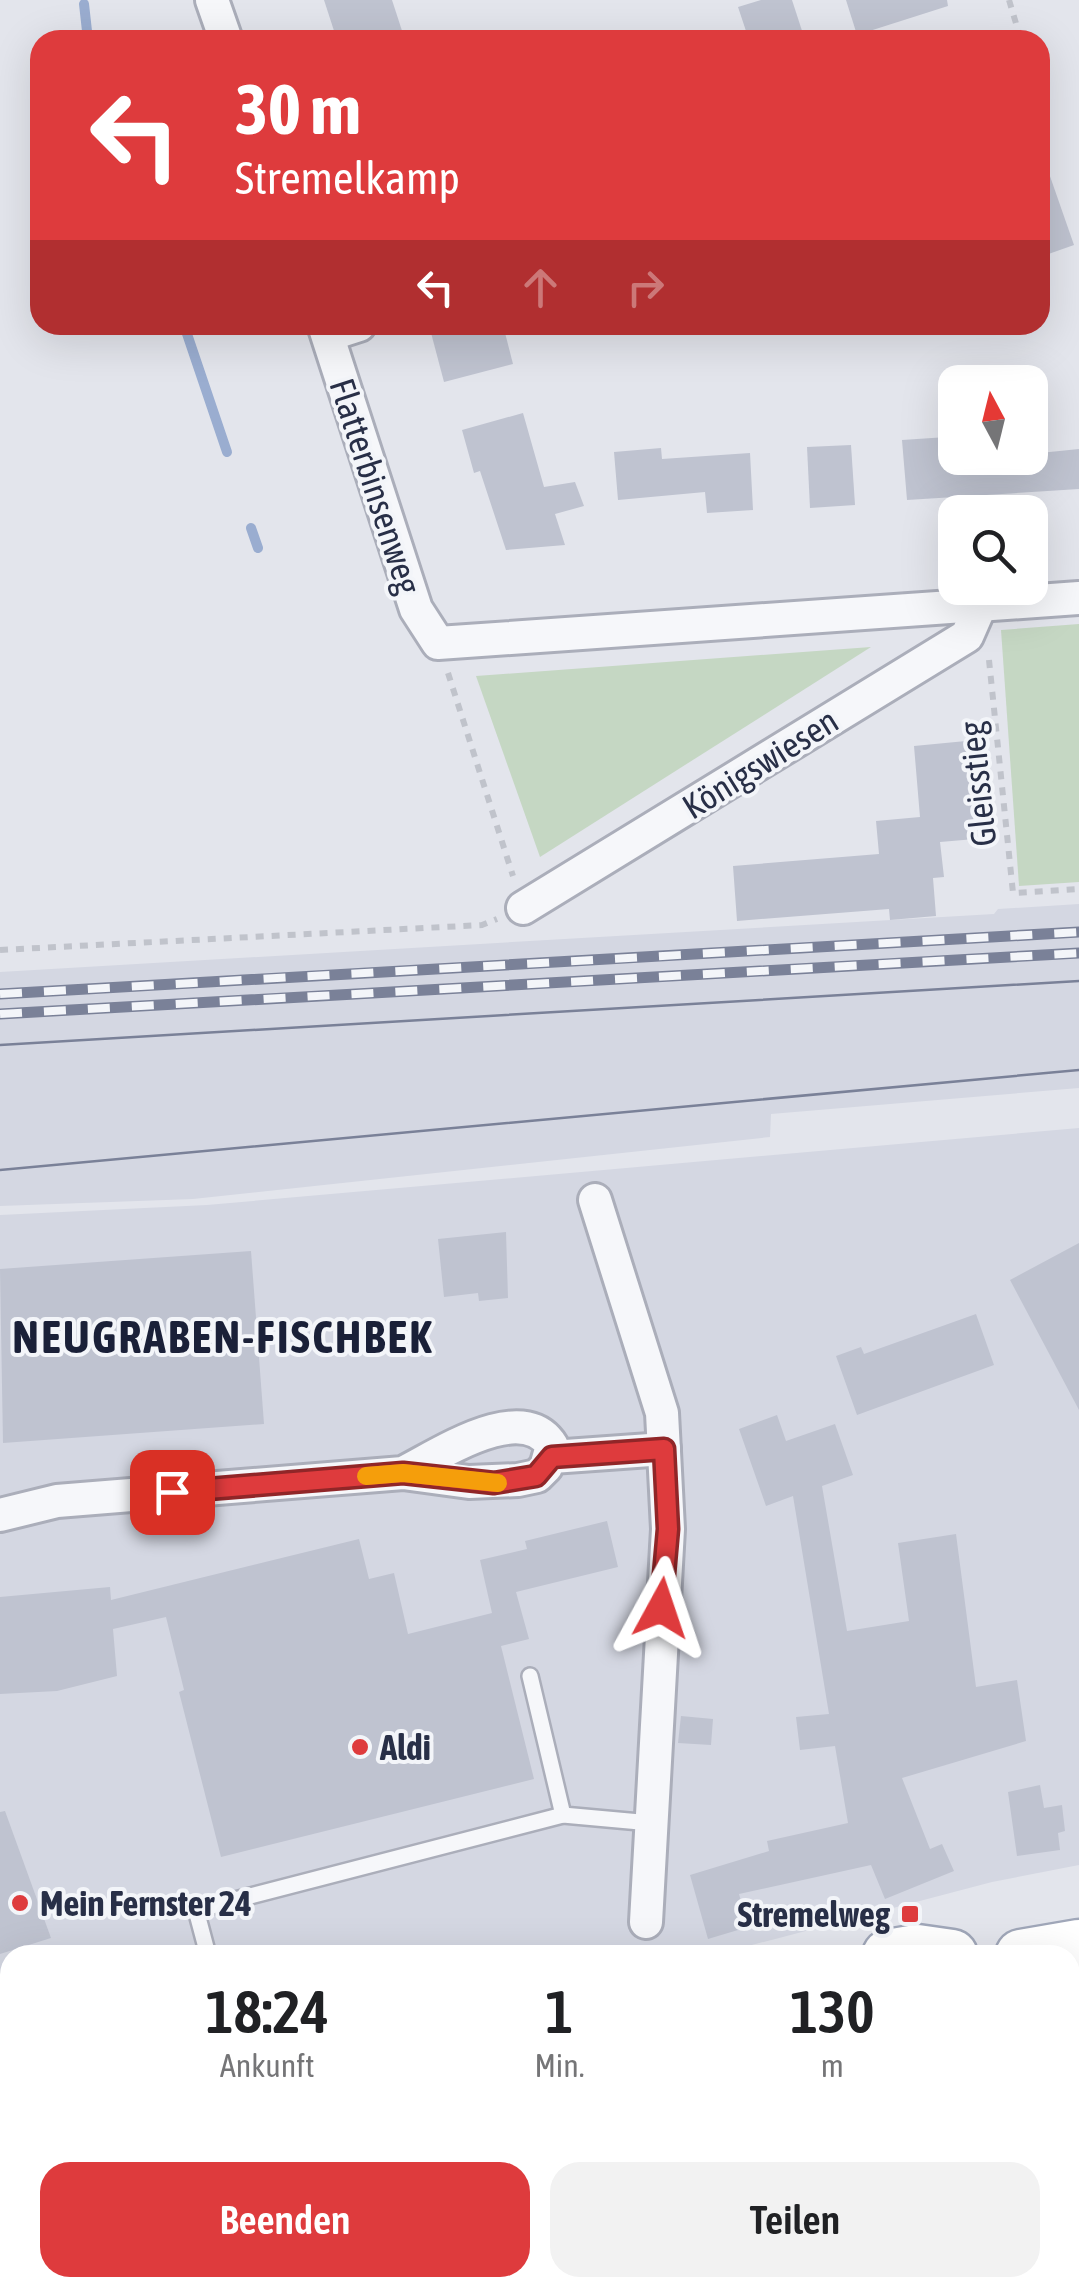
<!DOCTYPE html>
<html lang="de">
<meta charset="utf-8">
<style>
body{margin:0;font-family:"Asap Condensed",sans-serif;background:#f2f2f2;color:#202124;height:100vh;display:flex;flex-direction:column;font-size:38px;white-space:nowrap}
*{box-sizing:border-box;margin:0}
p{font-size:32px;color:#757577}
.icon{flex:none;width:55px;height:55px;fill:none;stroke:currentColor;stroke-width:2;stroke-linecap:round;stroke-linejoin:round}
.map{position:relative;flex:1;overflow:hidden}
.details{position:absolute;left:0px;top:1945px;width:1080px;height:352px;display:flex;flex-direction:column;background:#fff;border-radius:30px 30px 0 0;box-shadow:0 10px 40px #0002}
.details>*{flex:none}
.hud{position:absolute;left:30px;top:30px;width:1020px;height:305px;border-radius:30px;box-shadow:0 10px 40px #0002;background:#de3b3d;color:#fff;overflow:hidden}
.needle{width:65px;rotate:353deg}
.buttons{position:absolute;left:938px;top:365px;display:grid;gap:20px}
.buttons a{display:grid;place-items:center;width:110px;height:110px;border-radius:20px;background:#fff;box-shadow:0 10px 40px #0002;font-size:50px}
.pin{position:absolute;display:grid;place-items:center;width:85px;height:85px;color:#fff;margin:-42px;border-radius:20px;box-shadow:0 5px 15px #0006}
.me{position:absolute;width:110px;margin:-55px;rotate:5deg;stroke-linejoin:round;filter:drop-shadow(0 0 8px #0008)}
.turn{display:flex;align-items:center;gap:35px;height:210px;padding:0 40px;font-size:45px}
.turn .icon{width:130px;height:130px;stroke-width:2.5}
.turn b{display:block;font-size:70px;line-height:85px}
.lanes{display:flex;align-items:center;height:95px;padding:0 40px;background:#0003;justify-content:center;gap:50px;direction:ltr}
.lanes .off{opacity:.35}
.eta{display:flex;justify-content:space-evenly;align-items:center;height:170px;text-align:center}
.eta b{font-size:60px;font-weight:600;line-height:70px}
.button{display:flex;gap:20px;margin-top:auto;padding:20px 40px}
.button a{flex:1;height:115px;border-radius:30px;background:#de3b3d;color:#fff;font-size:40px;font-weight:600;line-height:115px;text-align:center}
.button a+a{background:#f2f2f2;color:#202124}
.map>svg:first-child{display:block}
.built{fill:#d4d7e2}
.green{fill:#c5d7c3}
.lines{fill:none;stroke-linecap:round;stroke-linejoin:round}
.stream{stroke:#9aadd0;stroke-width:10}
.building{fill:#bfc3d0}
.service-casing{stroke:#abaeba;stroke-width:20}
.minor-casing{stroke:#abaeba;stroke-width:38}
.primary-casing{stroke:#a0a7b9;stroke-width:55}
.path{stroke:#c0c3cb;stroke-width:6;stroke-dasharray:8 8;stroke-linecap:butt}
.service{stroke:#f6f7fa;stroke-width:15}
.minor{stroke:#f6f7fa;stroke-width:32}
.primary{stroke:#fff;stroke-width:50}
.tram{stroke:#7a8198;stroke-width:2.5}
.rail-casing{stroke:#7a8198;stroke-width:11}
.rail{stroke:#f3f5f9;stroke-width:8;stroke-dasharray:22;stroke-linecap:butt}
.route-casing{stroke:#902628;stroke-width:25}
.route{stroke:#de3b3d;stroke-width:18}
.slow{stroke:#f59e0b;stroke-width:18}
.poi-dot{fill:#de3b3d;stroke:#f3f5f9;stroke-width:4}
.labels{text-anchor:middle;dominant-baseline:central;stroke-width:8;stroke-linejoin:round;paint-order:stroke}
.street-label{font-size:35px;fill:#282f47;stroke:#f3f5f9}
.poi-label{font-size:35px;font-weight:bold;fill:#282f47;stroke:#f3f5f9;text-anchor:start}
.district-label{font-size:45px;font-weight:bold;letter-spacing:2.5px;fill:#1a2038;stroke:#f3f5f9}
</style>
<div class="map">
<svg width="1079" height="2296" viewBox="0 0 1079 2296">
<rect width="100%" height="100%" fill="#e3e5ec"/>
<!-- built -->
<g class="built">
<polygon points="1079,904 1079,1088 771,1114 770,1137 193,1199 0,1206 0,972 994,914 998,909"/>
<polygon points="1079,1128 1079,1865 992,1882 714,1955 10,1955 10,2164 0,2167 0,1215 207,1205"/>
<polygon points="1079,2010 1079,2296 912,2296 912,2288 1070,2288 1070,2012"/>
</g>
<!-- green -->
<g class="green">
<polygon points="1079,624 1079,882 1019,886 1001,630"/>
<polygon points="871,647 540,857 476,676"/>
</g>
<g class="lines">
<!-- stream -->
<g class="stream">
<polyline points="84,4 88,40"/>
<polyline points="184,325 227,452"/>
<polyline points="251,528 258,548"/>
</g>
</g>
<!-- building -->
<g class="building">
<polygon points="324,0 392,0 405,40 337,40"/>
<polygon points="761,0 792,0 805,40 749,40 738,7"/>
<polygon points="846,0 947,0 948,6 857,35"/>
<polygon points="1044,159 1074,245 1040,257 1040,160"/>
<polygon points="446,325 503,325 513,364 444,382 430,329"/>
<polygon points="523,413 544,487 575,482 584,506 555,514 565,545 506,550 480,471 474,473 462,430"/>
<polygon points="947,437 949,458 1030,458 1030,454 1079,449 1079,489 907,500 902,440"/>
<polygon points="851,445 855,505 810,508 807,447"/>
<polygon points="661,448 662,459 750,453 753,510 707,513 705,492 618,500 614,452"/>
<polygon points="966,741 975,839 940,842 944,877 933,878 936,916 890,920 889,909 737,921 733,866 879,854 876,821 920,817 914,746"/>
<polygon points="506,1232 508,1298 479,1301 478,1293 444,1297 438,1239"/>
<polygon points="1079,1243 1079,1410 1010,1280"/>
<polygon points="251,1251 264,1424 3,1443 0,1269"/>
<polygon points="976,1314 994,1365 857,1415 836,1356 861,1347 864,1354"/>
<polygon points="777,1415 786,1441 835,1424 853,1475 822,1486 847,1631 909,1621 898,1543 956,1534 976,1687 1017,1680 1026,1741 902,1778 930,1849 942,1844 954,1871 885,1899 871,1865 739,1894 748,1927 708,1939 690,1875 769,1851 767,1841 848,1823 835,1746 800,1750 796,1717 829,1714 793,1496 766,1506 739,1429"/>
<polygon points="607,1521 618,1567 516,1592 529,1639 501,1646 534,1779 221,1857 179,1692 184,1690 166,1617 113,1629 117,1676 57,1691 0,1694 0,1597 110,1587 111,1600 359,1539 369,1579 394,1573 408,1634 492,1613 480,1560 527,1549 525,1541"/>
<polygon points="681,1716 713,1719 711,1745 678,1743"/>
<polygon points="1040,1785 1044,1808 1062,1805 1065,1831 1058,1833 1060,1850 1017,1856 1008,1792"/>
<polygon points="5,1811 51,1938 0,1954 0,1812"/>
</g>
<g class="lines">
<defs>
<g id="service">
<polyline points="530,1676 563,1815 651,1823"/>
<polyline points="208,1955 196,1910 563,1815"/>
<polyline points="1070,2067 1077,2097 1077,2296"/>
<polyline points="359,2288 360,2296"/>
</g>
<g id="minor">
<polyline points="212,0 226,40"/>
<polyline points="324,325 416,609 438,643 1079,598"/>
<polyline points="328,335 359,325"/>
<polyline points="523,908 967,636 981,604"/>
<polyline points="595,1200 662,1413 668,1529 646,1922"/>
<polyline points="552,1457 664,1449"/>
<path d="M0 1515 57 1501 403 1473 469 1482 518 1480 537 1476 546 1467 552 1446C523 1398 439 1455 403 1473"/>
</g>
<g id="primary">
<polyline points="888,1955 917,1950 952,1955"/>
<polyline points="1021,1955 1079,1945"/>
<polyline points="0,2226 10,2223"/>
</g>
</defs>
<!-- service casing -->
<use href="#service" class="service-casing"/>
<!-- minor casing -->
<use href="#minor" class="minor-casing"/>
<!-- primary casing -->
<use href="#primary" class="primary-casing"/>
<!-- path -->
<g class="path">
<polyline points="1009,0 1021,40"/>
<polyline points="1040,100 1046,117"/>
<polyline points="989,660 1013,893 1079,889"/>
<polyline points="448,673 513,876"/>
<polyline points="0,950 482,925 497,919"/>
<polyline points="581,2296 583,2288"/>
</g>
<!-- service -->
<use href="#service" class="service"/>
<!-- minor -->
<use href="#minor" class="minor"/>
<!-- primary -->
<use href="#primary" class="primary"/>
<!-- tram -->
<g class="tram">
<polyline points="0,1045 1079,981"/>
<polyline points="0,1170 1079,1070"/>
</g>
<defs>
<g id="rail">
<polyline points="0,994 1079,932"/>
<polyline points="0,1014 1079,953"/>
</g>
</defs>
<!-- rail casing -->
<use href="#rail" class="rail-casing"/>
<!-- rail -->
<use href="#rail" class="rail"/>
</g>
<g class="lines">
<defs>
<polyline id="route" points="172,1492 403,1473 494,1483 536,1476 552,1457 664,1449 668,1529 661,1608"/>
</defs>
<!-- route casing -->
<use href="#route" class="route-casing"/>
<!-- route -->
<use href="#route" class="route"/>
<!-- slow -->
<polyline class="slow" points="366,1476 403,1473 498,1483"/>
</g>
<!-- markers -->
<g class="poi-dot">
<circle cx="360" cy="1747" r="10"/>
<circle cx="20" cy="1903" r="10"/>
<rect x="900" y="1904" width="20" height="20" rx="5"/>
</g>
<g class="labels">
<!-- street labels -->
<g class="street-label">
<text transform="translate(376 486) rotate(72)">Flatterbinsenweg</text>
<text transform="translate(760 763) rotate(-32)">Königswiesen</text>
<text transform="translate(977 784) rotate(-96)">Gleisstieg</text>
</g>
<!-- poi labels -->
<g class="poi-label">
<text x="380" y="1747">Aldi</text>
<text x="40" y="1903">Mein Fernster 24</text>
<text x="890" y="1914" text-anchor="end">Stremelweg</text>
</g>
<!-- district labels -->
<g class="district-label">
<text x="223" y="1337">NEUGRABEN-FISCHBEK</text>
</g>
</g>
</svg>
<div class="buttons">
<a><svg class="needle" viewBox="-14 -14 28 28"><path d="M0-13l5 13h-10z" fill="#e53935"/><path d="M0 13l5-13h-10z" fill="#757577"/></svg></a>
<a><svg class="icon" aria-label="search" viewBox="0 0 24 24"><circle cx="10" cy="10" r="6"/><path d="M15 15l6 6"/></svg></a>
</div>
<div class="pin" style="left:172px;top:1492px;background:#d93025"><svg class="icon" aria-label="arrive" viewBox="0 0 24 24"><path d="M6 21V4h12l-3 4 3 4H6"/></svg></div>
<svg class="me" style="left:661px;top:1608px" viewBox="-20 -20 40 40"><path d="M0-17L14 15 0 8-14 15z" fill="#de3b3d" stroke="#fff" stroke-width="4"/></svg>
<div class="hud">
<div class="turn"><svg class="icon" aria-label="left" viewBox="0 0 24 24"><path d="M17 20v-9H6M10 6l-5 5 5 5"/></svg><div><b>30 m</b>Stremelkamp</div></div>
<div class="lanes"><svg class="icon" aria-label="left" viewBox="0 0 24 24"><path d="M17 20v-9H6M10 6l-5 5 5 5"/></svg><svg class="icon off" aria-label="ahead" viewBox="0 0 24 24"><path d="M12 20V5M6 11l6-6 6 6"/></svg><svg class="icon off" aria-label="right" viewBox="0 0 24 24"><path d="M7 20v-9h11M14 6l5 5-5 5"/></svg></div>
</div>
<section class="details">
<div class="eta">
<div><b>18:24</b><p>Ankunft</p></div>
<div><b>1</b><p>Min.</p></div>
<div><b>130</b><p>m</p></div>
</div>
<div class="button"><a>Beenden</a><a>Teilen</a></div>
</section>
</div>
